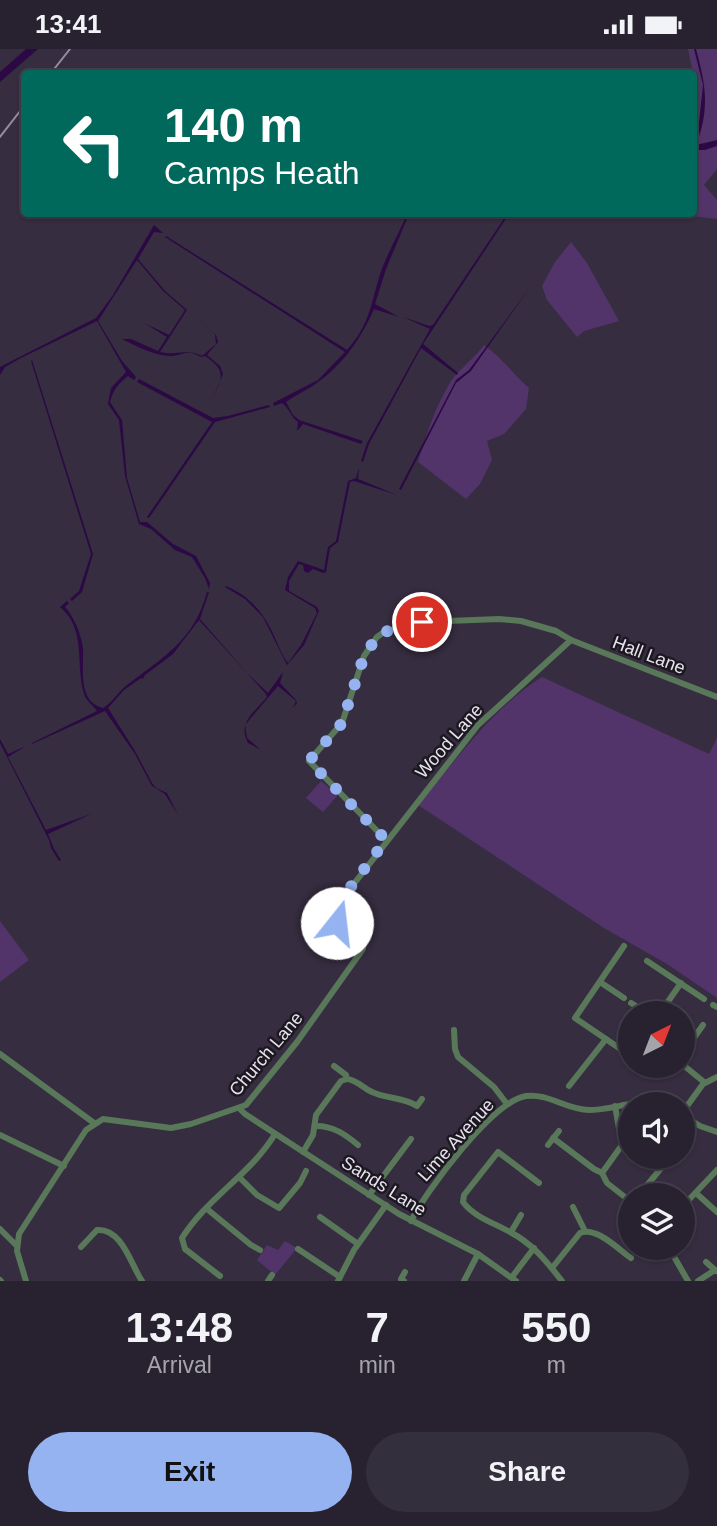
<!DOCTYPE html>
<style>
body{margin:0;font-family:Helvetica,sans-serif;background:#342f3c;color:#f1f3f6;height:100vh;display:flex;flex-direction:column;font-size:26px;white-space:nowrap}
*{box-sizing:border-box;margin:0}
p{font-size:23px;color:#a5a4ab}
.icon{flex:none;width:38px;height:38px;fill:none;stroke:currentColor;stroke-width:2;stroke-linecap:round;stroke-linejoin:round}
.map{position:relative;height:1232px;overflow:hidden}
.side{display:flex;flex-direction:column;background:#282230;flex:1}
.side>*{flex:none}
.hud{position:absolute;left:21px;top:21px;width:676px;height:147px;border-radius:7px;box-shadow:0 2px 5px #0004,0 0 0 2px #443f4c;background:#00695c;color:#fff;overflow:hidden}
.needle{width:46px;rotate:42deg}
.tools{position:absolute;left:618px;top:952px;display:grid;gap:14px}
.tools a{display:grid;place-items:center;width:77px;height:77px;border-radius:50%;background:#282230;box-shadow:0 2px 5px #0004,0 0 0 2px #443f4c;font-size:35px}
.pin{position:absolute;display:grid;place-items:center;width:60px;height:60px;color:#fff;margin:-30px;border:4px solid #fff;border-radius:50%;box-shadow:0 2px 7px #0007}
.me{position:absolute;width:77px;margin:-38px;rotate:16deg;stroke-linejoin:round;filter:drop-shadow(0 0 5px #0008)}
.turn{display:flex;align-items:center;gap:24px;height:147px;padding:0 28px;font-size:32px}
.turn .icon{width:91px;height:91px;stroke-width:2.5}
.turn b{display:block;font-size:49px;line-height:60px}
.eta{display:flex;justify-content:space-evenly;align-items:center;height:119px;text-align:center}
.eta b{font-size:42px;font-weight:700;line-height:49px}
.button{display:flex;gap:14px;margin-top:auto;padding:14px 28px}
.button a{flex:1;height:80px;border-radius:42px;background:#95b2f1;color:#111;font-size:28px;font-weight:700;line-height:80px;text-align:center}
.button a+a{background:#342f3c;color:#f1f3f6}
.status{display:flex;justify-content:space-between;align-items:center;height:49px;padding:0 35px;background:#282230;direction:ltr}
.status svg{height:19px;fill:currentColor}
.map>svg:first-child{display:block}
.green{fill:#52346b}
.water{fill:#2c0844;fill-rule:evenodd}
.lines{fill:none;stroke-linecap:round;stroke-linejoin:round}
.minor{stroke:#597759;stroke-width:6}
.rail{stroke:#958e9d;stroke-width:2}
.route{stroke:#95b2f1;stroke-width:12;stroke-dasharray:0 21.6}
.labels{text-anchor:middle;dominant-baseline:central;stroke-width:5;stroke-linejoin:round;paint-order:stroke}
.street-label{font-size:18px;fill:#e8e2ee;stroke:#1c1820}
</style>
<div class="status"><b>13:41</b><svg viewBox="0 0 49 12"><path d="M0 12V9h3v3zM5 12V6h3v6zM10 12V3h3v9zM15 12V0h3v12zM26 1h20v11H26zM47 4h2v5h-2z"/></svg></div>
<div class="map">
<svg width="717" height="1232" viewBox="0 0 717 1232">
<rect width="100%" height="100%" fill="#362d40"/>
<!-- green -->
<g class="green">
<polygon points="688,0 717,0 717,120 704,136 717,151 717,170 692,167 689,165 693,164 693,40 696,39"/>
<polygon points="571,193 587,214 619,272 584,282 577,288 547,251 542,237 555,213"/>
<path d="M484 296C501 308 513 325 529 339L526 360 504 385 487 392 492 411 480 435 466 450 418 413C426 385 436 357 451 332 459 320 475 309 484 296Z"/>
<path d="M542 628 709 705 717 689V949L667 915 604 879 418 756C457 711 491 660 542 628Z"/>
<polygon points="321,732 338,746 323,763 306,749"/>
<polygon points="0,872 29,911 0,933"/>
<polygon points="285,1192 297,1199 275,1226 257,1211 267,1196 278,1201"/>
</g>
<!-- water -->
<g class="water">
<polygon points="26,0 38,0 0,33 0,23"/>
<path d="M694 0H696C706 37 710 60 696 96L717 91V97L705 101H693L698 83 703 36Z"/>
<path d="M407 165H409L386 220 375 255 399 268 374 260C361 290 342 317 314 336 305 342 294 347 286 353L293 366 299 371 363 392 361 395 303 375 297 382 298 373C291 368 289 359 282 354L274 357 273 354 318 331 345 303 165 188 166 187 347 301C375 270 371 243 386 210 392 196 401 180 407 165Z"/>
<polygon points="507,165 509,165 423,295 458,324 457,326 421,299 369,395 363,413 361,412 367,394 430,280 403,268 429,277 433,276"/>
<path d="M154 176 163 184 154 183 138 210 165 242 216 286 218 293 207 306 220 317 223 325 211 353C221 330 229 323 205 307L201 308C186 299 184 307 169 307 153 306 136 297 122 290H131L158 302 167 288 144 274 169 286 185 261 163 242 137 211 98 272 122 312 136 328 134 331 128 327C118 335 113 341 110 353L122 371 127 429 140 473H147L173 495 196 507 210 534 209 540 205 529 192 508 175 501 151 480 139 475 125 427 119 371 108 355 111 339 126 323 97 272 21 309 5 318 0 326V318L96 269 113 246ZM187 261 215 285 216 295 202 307C188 299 175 307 160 303Z"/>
<polygon points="528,241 471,322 456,334 401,441 399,440 456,331 469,321"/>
<polygon points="32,311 93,505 82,543 72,552 70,550 79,542 91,505 31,312"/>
<polygon points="139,330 213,369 228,367 269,356 270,358 215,373 149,469 147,468 212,373 137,333"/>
<path d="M359 419 358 430 397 446 354 432 350 433 338 493 330 499 326 523 323 524 313 520 308 524 304 522 303 516 299 515 289 532V542L317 558 319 562 304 596 287 616 263 568 245 550 225 538 226 537C250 547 265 565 275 589 279 598 283 608 288 614L301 596 317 564 315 559 285 541 288 528 298 512 324 521 328 498 336 492 348 432 356 429Z"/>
<path d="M207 543H209L200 570 247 624 268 644 283 623 280 634 296 651 297 654 293 659 296 652 278 637 245 676 247 689 261 701 248 694C237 673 255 663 267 648L266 645 199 571 173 605 145 626 143 630 141 629 124 641 108 659 135 702 152 734 156 739 167 744 178 766 165 745 152 737 135 705 105 662 32 695V694L97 662C93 656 86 652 84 645 75 615 87 580 60 558L67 552 69 554 65 558C74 568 81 585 83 599 84 619 77 653 103 659 112 654 118 643 127 636 163 608 194 592 207 543Z"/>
<polygon points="0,690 8,705 26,697 8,708 46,781 91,765 48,785 54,800 61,811 59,812 51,799 49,791 0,694"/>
</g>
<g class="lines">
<!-- minor -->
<g class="minor">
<polyline points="386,791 309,712 342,674 364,607 377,588 384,583 422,573 499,570 521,572 556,582 571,591 717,648"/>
<polyline points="624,897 575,969 622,1001 630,1002"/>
<polyline points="647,912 704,950"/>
<polyline points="600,933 624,949"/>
<polyline points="631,954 647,964"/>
<polyline points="713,956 717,958"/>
<polyline points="660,964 681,934"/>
<polyline points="454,981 455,1000 458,1008 494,1038 507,1055"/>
<polyline points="0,1005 94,1074"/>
<polyline points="682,1006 703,976"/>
<polyline points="682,1015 704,1033"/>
<path d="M334 1017 346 1026 347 1030C357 1031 363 1039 372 1043 387 1050 403 1048 417 1057L422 1050"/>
<polyline points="569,1037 606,990"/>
<polyline points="615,1057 622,1096 602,1124 607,1134 630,1152"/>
<polyline points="240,1060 245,1065 399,1165 478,1205 516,1232"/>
<polyline points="682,1064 703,1035 717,1028"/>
<polyline points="682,1066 700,1077 717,1083"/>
<path d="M316 1077C333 1077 345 1085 358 1096"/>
<polyline points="0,1086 64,1117"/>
<polyline points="553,1089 594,1120 602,1124"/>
<polyline points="548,1096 559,1082"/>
<polyline points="303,1103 313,1086 316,1066 341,1032 347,1030"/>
<polyline points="239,1128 257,1146 279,1159 300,1134 306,1122"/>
<path d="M539 1134 498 1103 464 1146 463 1153C474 1168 494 1174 510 1183 533 1195 546 1212 562 1232"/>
<polyline points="696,1144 717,1163"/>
<polyline points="369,1146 411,1090"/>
<polyline points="639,1146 667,1112 662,1108"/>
<polyline points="573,1158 585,1182"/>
<polyline points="682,1158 717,1121"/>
<polyline points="207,1160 251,1196 260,1201"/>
<polyline points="320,1168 358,1195"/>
<path d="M411 1172C426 1142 493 1052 526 1047 548 1044 567 1061 589 1061 613 1061 634 1050 659 1055"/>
<polyline points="0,1180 16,1196"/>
<polyline points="511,1183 521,1166"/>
<path d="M81 1198 97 1181C122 1179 131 1216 142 1232"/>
<polyline points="669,1199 688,1232"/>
<polyline points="298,1200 340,1228"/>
<polyline points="706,1213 716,1222"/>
<path d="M552 1219 580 1184C596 1177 618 1200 631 1209"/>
<path d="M220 1227 185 1200 182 1189C207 1149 251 1125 275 1085"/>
<polyline points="512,1228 534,1199"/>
<polyline points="0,1231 1,1232"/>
<polyline points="26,1232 17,1202 19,1185 86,1081 103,1070 171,1079 191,1075 246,1056 297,993 363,900 360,891 334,870 335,859 478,676 571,591"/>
<polyline points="268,1232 272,1226"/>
<polyline points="338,1232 354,1201 386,1156"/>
<polyline points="404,1232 401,1230 405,1223"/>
<polyline points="464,1232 478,1205"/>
<polyline points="698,1232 715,1221"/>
</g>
<!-- rail -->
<g class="rail">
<polyline points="51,24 70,0"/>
<polyline points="0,88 24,57"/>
</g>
</g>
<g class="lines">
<!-- route -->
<polyline class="route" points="337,874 333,864 335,859 386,791 309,712 342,674 364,607 377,588 384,583 422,573"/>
</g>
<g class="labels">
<!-- street labels -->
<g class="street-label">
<text transform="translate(649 606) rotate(21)">Hall Lane</text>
<text transform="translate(449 692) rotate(-49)">Wood Lane</text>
<text transform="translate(266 1005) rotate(-50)">Church Lane</text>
<text transform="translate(456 1091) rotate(-48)">Lime Avenue</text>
<text transform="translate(384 1137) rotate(32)">Sands Lane</text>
</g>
</g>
</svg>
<div class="tools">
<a><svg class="needle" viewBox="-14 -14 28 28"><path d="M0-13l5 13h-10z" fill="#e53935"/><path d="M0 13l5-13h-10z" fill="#a5a4ab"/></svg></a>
<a><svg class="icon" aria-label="sound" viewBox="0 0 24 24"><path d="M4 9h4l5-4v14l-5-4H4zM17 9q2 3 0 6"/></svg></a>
<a><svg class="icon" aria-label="layers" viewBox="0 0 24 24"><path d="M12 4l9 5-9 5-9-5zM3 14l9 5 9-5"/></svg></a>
</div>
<div class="pin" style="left:422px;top:573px;background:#d93025"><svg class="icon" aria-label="arrive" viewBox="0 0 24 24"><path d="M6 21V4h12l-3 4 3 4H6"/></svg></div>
<svg class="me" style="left:337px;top:874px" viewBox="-20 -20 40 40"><circle r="19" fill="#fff"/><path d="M0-13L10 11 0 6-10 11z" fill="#95b2f1"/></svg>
<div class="hud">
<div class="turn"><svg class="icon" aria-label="left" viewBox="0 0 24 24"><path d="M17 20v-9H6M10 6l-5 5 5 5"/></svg><div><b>140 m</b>Camps Heath</div></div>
</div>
</div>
<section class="side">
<div class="eta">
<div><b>13:48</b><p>Arrival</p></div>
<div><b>7</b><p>min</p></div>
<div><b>550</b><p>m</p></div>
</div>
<div class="button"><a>Exit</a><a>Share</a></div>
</section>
